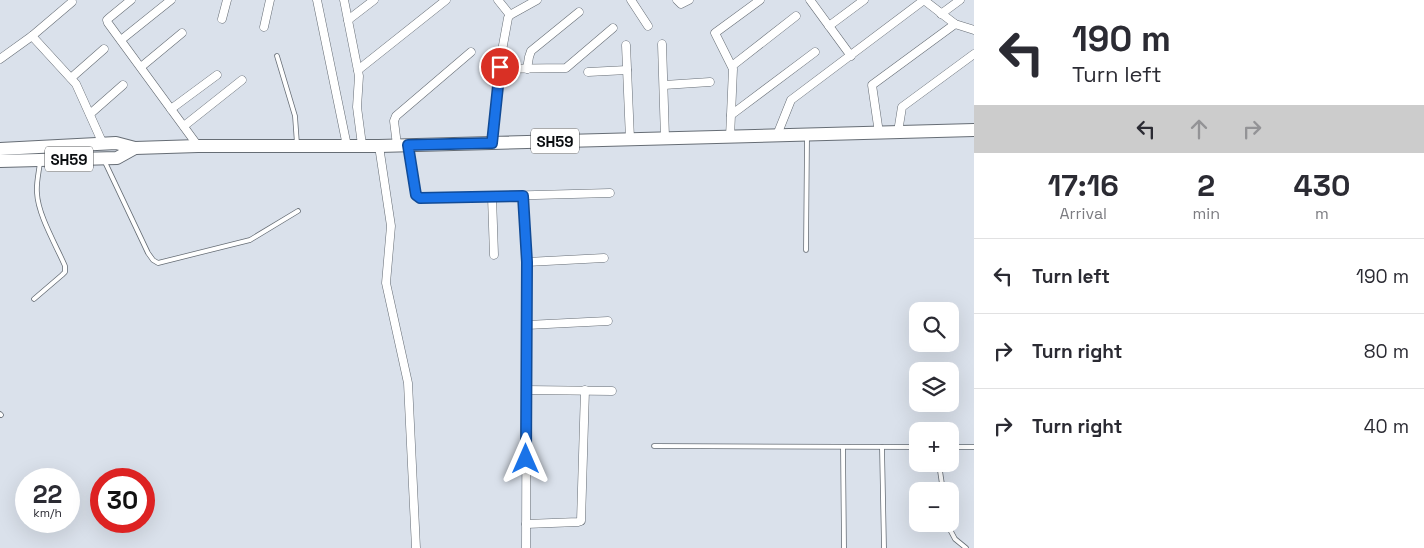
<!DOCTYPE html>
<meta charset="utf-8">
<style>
body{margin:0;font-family:"Space Grotesk",sans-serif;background:#f7f7f7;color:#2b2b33;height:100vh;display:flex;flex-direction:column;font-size:19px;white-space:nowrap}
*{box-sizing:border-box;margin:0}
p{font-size:16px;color:#7c7c81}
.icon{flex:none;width:28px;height:28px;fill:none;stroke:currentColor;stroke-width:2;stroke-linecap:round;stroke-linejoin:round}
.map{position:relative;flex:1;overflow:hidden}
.drawer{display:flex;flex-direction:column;background:#fff;width:450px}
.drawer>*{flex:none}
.top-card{background:#fff;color:#2b2b33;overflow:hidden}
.buttons{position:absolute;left:909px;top:302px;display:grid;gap:10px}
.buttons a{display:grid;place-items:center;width:50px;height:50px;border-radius:10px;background:#fff;box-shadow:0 5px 20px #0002;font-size:25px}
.speed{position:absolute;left:15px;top:468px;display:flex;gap:10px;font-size:25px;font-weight:700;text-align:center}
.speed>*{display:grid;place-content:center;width:65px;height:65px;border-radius:50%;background:#fff;box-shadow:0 5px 20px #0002;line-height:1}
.speed small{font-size:12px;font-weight:400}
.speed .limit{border:8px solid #d22;background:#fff;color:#111}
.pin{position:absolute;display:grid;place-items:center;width:42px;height:42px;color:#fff;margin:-21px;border:2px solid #fff;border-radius:50%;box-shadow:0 1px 5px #0007}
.me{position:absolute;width:55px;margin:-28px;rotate:0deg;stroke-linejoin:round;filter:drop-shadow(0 0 4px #0008)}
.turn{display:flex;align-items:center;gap:18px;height:105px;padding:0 15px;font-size:22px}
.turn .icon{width:65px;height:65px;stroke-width:2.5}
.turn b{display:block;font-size:35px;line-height:42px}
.lanes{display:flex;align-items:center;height:48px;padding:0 15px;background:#0003;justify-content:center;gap:25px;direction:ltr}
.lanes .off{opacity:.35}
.eta{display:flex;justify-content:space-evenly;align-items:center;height:85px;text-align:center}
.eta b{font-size:30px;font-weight:800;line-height:35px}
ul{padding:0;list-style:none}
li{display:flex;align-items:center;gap:15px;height:75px;padding:0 15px;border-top:1px solid #e1e1e2}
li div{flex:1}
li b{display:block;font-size:19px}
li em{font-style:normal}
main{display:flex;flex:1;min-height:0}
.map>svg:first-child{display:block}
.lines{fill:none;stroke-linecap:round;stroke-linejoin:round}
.service-casing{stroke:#666d75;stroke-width:5.5}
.minor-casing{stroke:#666d75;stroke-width:9}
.primary-casing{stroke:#666d75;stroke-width:14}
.service{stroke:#fff;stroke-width:4}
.minor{stroke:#fff;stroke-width:8}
.primary{stroke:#fff;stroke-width:12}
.route-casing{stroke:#114b97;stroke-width:12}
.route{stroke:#1a73e8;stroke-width:9}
.labels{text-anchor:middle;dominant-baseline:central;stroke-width:4;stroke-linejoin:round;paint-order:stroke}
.shield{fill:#fff;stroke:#545658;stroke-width:1}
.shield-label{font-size:15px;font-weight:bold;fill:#0a0d10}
</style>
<main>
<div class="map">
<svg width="974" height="548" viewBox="0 0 974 548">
<rect width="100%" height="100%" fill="#dae1eb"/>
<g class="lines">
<defs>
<g id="service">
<polyline points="277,56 295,116 297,144"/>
<polyline points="104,160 148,253 153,260 158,263 250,240 298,211"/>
<polyline points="806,250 807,137"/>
<path d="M34 299 62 275 65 272V266C56 245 38 215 37 193 36 183 39 172 40 162"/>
<polyline points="0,414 1,415"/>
<polyline points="654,446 918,447"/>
<polyline points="843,447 844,548"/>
<polyline points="882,447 884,548"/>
<polyline points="950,447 974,447"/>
<polyline points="939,464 943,491"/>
<polyline points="947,524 955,539 966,548"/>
</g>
<g id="minor">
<polyline points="131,0 109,18 107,20 108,23 198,146"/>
<polyline points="317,0 347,146"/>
<polyline points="344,0 359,76 357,107 362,145"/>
<polyline points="498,0 510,15"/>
<polyline points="631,0 648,26"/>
<polyline points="677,0 681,4 689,0"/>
<polyline points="810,0 851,56"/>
<polyline points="924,0 955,24 974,30"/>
<polyline points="941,14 960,0"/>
<polyline points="222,19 227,0"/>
<polyline points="348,20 374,0"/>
<polyline points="829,26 864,0"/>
<polyline points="264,27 270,0"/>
<polyline points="32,36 76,84 103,144"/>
<polyline points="121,40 171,0"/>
<polyline points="662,44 665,138"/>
<polyline points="626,45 630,139"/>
<polyline points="0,59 32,36 72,2"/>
<polyline points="732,66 796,16"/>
<polyline points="141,67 182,33"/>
<polyline points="499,69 566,68 613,28"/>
<polyline points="527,69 529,57 531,51 579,12"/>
<polyline points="358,70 446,0"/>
<polyline points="588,72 627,70"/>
<polyline points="71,78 104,49"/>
<polyline points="664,85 710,82"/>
<polyline points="171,109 217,75"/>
<polyline points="90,114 123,85"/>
<polyline points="731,115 815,52"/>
<polyline points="184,126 242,80"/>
<polyline points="898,132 902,107 974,54"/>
<polyline points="879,133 872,85 955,24"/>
<polyline points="777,135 791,100 924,0"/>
<polyline points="730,137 733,69 715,33 760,0"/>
<polyline points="492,143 499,67 508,18 510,15 537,0"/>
<polyline points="397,145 394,121 396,116 471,52"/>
<polyline points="408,145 415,195 420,198 610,193"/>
<polyline points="379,146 391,226 386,283 408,383 416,548"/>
<polyline points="523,196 527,262 526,548"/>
<polyline points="492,197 494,255"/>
<polyline points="527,262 604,258"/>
<polyline points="527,325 608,321"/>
<polyline points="526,390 612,391"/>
<polyline points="526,524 578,522 581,521 585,390"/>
</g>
<g id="primary">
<polyline points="0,149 116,143 135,148 198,146 379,146 974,130"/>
<polyline points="0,161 117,158 135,148"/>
</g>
</defs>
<!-- service casing -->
<use href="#service" class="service-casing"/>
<!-- minor casing -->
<use href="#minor" class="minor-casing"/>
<!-- primary casing -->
<use href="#primary" class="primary-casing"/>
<!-- service -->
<use href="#service" class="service"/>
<!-- minor -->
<use href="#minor" class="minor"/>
<!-- primary -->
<use href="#primary" class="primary"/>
</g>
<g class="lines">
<defs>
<polyline id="route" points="500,67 492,143 408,145 416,195 420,198 523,196 527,262 526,459"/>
</defs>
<!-- route casing -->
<use href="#route" class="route-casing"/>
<!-- route -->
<use href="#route" class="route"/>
</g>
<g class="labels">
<!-- shield labels -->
<g class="shield">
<rect x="531" y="128.5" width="48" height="25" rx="4"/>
<rect x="45" y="146.5" width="48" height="25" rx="4"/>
</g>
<g class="shield-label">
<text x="555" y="141">SH59</text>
<text x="69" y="159">SH59</text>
</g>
</g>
</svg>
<div class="buttons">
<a><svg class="icon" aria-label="search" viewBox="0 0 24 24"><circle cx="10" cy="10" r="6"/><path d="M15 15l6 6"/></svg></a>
<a><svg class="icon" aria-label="layers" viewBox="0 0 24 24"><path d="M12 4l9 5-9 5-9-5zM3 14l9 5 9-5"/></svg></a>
<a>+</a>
<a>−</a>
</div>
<div class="speed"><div>22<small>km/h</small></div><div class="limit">30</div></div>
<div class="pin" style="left:500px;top:67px;background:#d93025"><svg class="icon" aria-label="arrive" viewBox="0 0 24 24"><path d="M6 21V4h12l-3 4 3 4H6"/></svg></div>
<svg class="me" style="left:526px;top:459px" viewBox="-20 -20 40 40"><path d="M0-17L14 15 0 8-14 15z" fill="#1a73e8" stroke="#fff" stroke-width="4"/></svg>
</div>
<section class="drawer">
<div class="top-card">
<div class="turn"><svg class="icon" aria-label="left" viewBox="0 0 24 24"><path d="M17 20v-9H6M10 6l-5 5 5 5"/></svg><div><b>190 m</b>Turn left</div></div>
<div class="lanes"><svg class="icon" aria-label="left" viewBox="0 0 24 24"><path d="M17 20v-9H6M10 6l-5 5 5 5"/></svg><svg class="icon off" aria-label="ahead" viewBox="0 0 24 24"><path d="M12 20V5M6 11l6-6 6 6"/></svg><svg class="icon off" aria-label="right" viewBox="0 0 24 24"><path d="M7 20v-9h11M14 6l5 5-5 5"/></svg></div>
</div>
<div class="eta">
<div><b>17:16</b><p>Arrival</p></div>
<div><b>2</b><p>min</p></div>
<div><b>430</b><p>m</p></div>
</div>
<ul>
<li><svg class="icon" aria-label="left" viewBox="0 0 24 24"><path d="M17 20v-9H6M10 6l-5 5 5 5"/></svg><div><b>Turn left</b></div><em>190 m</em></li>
<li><svg class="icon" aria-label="right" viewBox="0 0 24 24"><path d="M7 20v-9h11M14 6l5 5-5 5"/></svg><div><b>Turn right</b></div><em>80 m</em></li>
<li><svg class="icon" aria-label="right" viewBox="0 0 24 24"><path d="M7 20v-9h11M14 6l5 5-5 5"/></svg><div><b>Turn right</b></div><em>40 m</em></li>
</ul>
</section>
</main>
